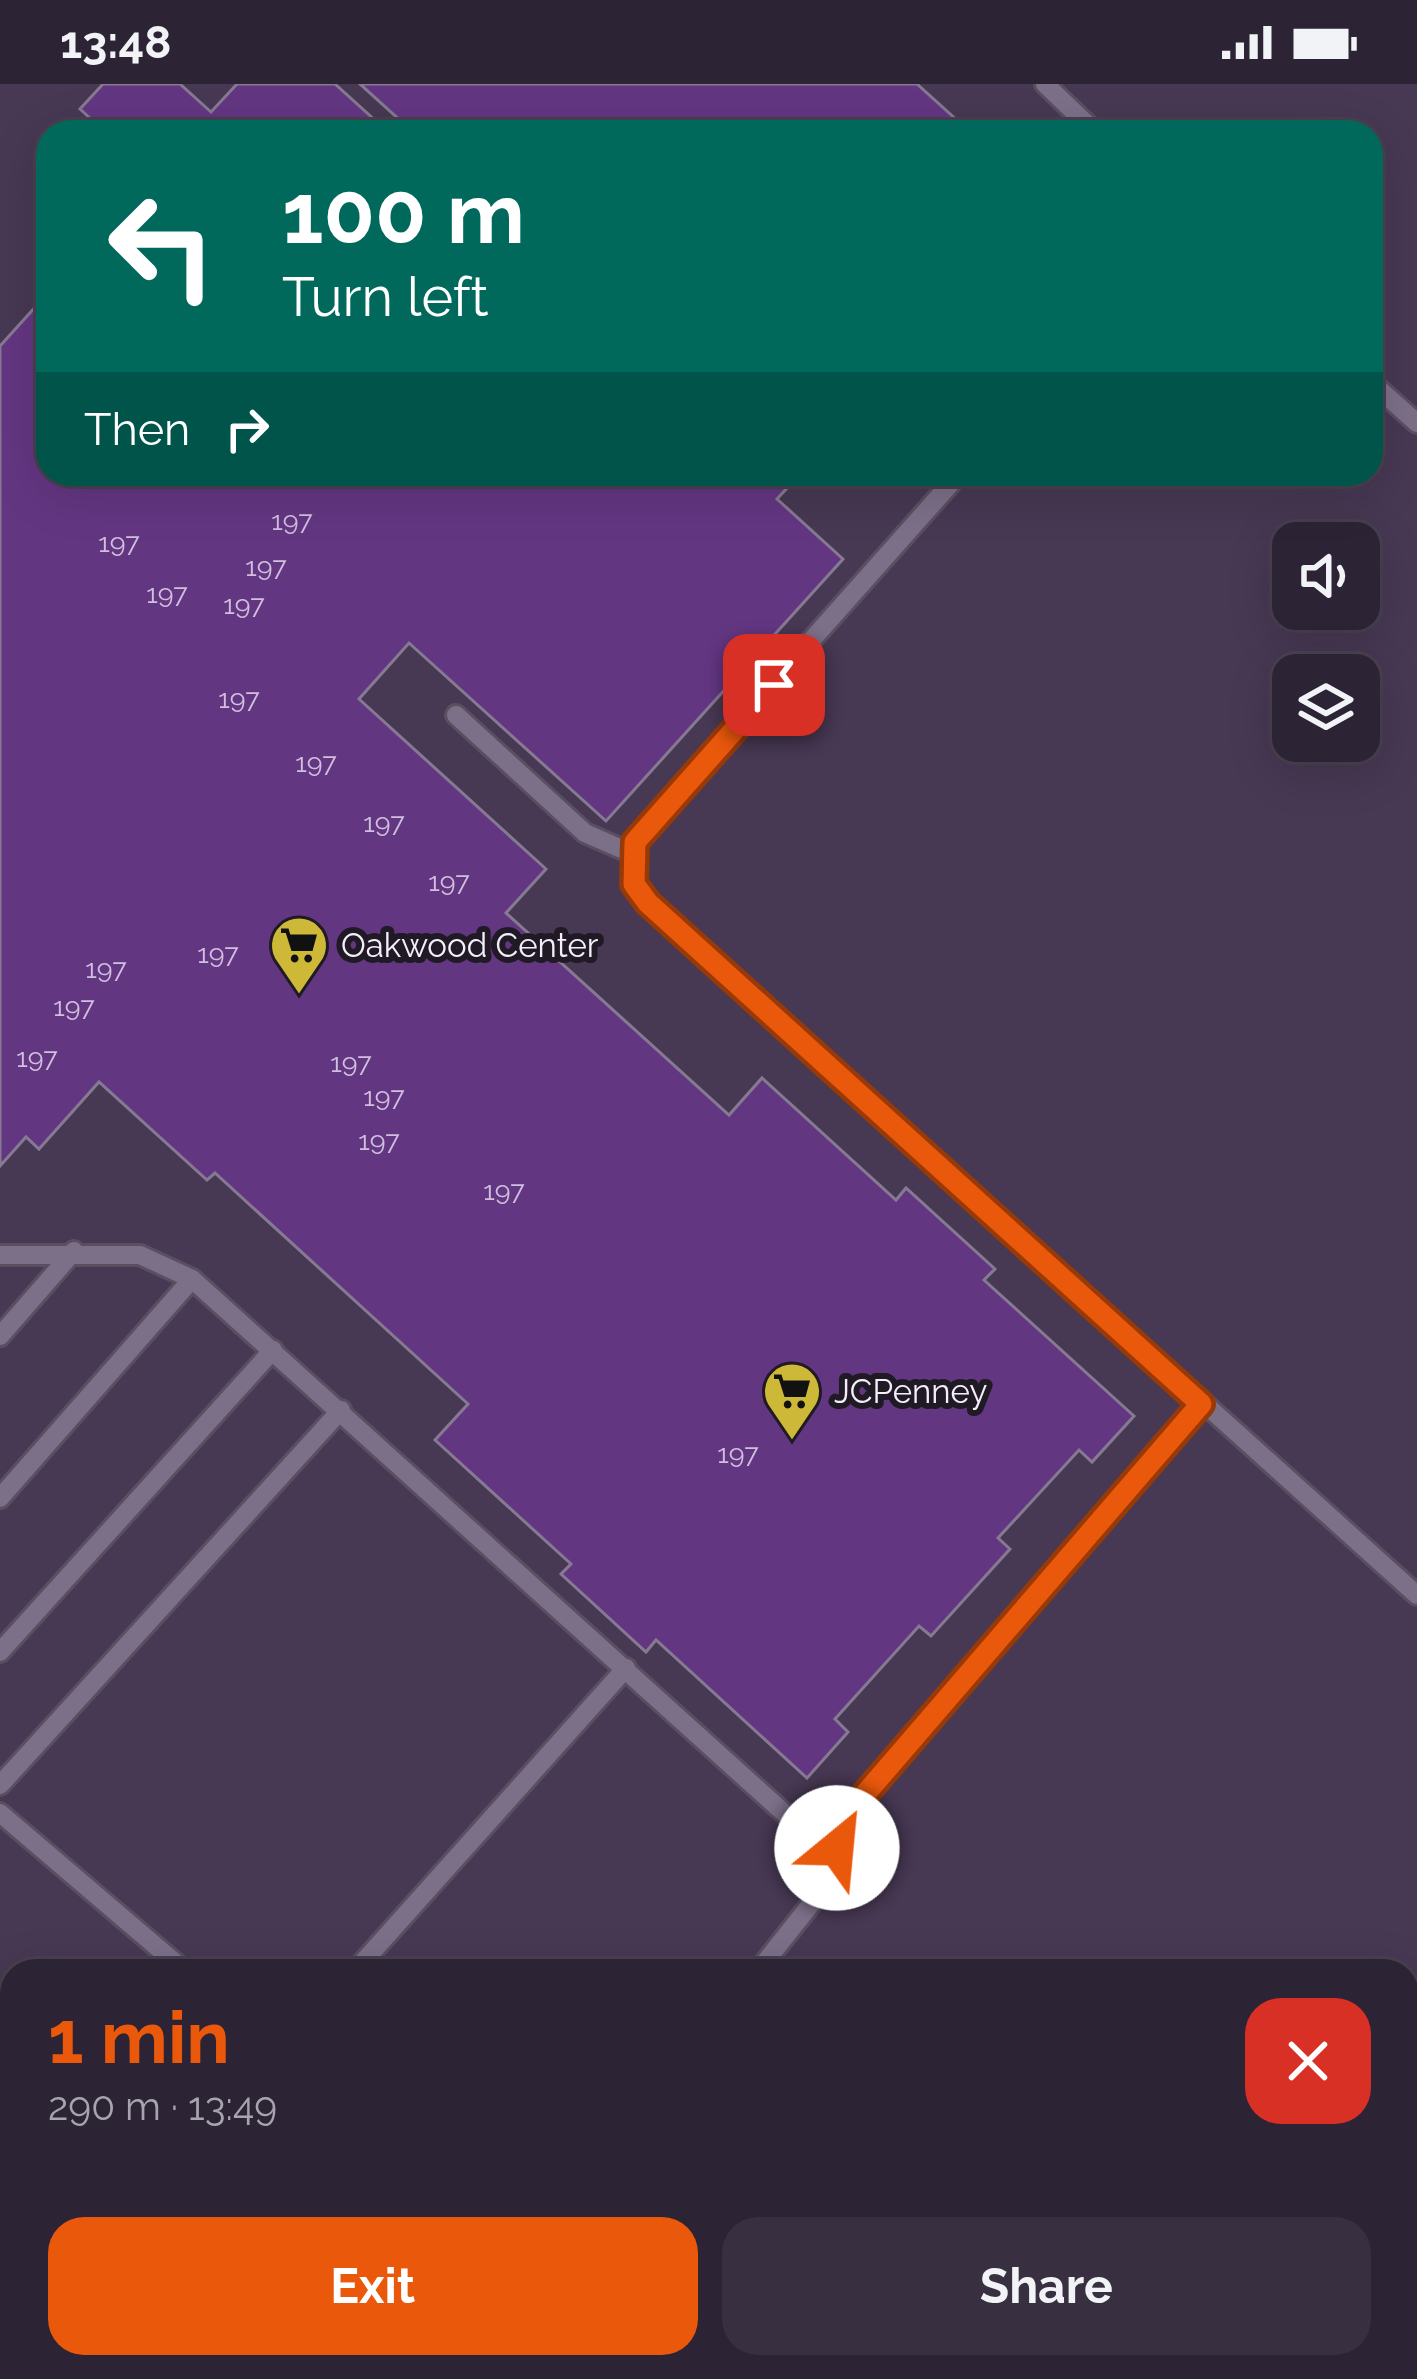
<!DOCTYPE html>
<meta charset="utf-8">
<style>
body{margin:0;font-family:Raleway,sans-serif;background:#382f40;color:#f1f3f6;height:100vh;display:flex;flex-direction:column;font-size:45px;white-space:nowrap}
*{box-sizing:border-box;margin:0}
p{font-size:39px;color:#a6a4ac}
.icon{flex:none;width:66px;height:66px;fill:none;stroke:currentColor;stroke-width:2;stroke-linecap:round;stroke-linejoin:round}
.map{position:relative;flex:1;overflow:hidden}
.side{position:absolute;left:0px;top:1875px;width:1419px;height:420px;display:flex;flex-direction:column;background:#2c2334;border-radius:36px 36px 0 0;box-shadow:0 12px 48px #0002,0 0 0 3px #48404f}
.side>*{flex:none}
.top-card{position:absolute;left:36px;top:36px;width:1347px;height:366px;border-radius:36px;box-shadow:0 12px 48px #0002,0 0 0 3px #48404f;background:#00695c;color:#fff;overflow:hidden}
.fabs{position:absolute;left:1272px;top:438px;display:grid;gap:24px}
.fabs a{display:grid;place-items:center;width:108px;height:108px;border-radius:24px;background:#2c2334;box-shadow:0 12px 48px #0002,0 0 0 3px #48404f;font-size:60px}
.pin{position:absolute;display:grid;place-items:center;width:102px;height:102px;color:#fff;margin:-51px;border-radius:24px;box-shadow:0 6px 18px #0006}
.me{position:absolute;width:132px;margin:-66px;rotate:28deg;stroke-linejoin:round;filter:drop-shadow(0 0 9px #0008)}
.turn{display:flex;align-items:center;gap:42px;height:252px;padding:0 48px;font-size:54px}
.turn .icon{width:156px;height:156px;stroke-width:2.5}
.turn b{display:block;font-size:84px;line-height:102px}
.then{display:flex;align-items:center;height:114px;padding:0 48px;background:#0003;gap:24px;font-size:45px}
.round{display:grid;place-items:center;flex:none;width:126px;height:126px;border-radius:36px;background:#382f40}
.head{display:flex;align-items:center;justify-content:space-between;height:204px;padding:0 48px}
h1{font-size:72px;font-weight:700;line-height:90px;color:#ea580c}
.primary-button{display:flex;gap:24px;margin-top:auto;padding:24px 48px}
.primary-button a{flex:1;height:138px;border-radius:36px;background:#ea580c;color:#fff;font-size:48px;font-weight:700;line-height:138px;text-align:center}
.primary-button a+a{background:#382f40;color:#f1f3f6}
.status{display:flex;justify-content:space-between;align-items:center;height:84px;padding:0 60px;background:#2c2334;direction:ltr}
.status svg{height:33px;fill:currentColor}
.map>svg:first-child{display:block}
.built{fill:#473853;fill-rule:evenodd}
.building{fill:#633682;stroke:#867992;stroke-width:3}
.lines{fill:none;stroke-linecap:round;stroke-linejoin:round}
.lane-casing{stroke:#594f61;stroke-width:24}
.street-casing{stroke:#594f61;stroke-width:42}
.lane{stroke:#7c6f88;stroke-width:18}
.street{stroke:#7c6f88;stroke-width:36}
.route-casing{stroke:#983908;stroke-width:30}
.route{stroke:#ea580c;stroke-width:21}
.labels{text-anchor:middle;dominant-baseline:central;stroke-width:12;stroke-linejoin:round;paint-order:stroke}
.number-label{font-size:27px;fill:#d0bfde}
.poi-label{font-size:33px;fill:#f5edfc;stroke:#201a24;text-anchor:start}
</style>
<div class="status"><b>13:48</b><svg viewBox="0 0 49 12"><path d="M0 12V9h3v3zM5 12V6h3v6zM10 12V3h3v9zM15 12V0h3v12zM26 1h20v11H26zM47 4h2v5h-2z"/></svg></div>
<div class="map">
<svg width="1417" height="2295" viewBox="0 0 1417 2295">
<rect width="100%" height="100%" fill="#3b2f45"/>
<!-- built -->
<path class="built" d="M0 0H1417V2106L1407 2125V1887H12V2283H1328L1322 2295H0ZM48 48H1371V390H48ZM1293 459H1359V525H1293ZM1293 591H1359V657H1293Z"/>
<!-- building -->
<g class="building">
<polygon points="103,0 180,0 211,28 237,0 335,0 388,48 105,48 80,25"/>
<polygon points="360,0 917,0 970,48 413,48"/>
<polygon points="48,209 48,390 800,390 777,415 843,475 606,737 409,559 359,615 546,785 506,829 729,1031 762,994 896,1116 906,1104 995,1185 984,1196 1134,1332 1092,1378 1079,1366 998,1454 1010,1465 931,1552 919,1542 835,1635 848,1648 807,1694 656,1556 646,1568 561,1490 571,1480 435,1356 468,1320 215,1089 207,1096 99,998 39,1065 26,1053 0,1082 0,262"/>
</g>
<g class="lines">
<defs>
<g id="lane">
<polyline points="1045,0 1095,48"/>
<polyline points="1371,298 1417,339"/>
<polyline points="959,390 650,738 635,758 634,799 667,836 1417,1511"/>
<polyline points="456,631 585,749 633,770"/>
<polyline points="0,1171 140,1171 192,1195 794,1738 837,1764"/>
<polyline points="0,1252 74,1167"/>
<polyline points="0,1414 192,1195"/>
<polyline points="0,1568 273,1266"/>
<polyline points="0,1701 341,1326"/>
<polyline points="0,1729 185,1887"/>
<polyline points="355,1887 626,1584"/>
<polyline points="758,1887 819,1810 842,1745 860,1716 1200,1320"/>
<polyline points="0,2008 12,2109"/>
<polyline points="1407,2073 1417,2054"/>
<polyline points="0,2190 12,2128"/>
<polyline points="1407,2247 1417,2260"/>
<polyline points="946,2283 969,2295"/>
<polyline points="667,2295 673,2283"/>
<polyline points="795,2295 801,2283"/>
</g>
<g id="street">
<polyline points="0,1978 12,1975"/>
<polyline points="1188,2283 1188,2295"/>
<polyline points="1258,2283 1260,2295"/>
<polyline points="291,2295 297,2283"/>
</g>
</defs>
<!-- lane casing -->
<use href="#lane" class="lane-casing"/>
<!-- street casing -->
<use href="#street" class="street-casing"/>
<!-- lane -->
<use href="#lane" class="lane"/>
<!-- street -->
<use href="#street" class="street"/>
</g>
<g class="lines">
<defs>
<polyline id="route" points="774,601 635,758 634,800 648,819 1201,1320 860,1716 837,1764"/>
</defs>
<!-- route casing -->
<use href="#route" class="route-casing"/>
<!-- route -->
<use href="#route" class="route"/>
</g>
<!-- icons -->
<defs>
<symbol id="supermarket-pin" viewBox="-11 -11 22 30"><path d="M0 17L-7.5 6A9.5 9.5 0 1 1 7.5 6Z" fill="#ceb837" stroke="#201a24"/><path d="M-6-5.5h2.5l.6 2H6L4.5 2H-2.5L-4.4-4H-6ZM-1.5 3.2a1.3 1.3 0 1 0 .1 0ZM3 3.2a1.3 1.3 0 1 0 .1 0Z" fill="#111"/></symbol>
</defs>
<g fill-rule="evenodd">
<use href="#supermarket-pin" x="266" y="828" width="66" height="90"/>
<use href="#supermarket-pin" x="759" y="1274" width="66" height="90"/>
</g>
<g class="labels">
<!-- number labels -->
<g class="number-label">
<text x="292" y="436">197</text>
<text x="119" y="458">197</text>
<text x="266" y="482">197</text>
<text x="167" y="509">197</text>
<text x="244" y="520">197</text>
<text x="239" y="614">197</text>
<text x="316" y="678">197</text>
<text x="384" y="738">197</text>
<text x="449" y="797">197</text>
<text x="218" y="869">197</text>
<text x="106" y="884">197</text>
<text x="74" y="922">197</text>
<text x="37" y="973">197</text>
<text x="351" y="978">197</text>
<text x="384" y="1012">197</text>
<text x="379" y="1056">197</text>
<text x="504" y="1106">197</text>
<text x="738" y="1369">197</text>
</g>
<!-- poi labels -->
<g class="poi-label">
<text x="341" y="861">Oakwood Center</text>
<text x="834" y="1307">JCPenney</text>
</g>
</g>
</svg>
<div class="fabs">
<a><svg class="icon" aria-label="sound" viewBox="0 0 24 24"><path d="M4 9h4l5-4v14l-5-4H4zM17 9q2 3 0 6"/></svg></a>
<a><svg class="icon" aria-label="layers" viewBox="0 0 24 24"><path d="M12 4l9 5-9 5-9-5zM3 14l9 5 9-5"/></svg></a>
</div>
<div class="pin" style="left:774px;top:601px;background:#d93025"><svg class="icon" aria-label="arrive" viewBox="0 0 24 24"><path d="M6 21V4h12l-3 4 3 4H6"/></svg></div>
<svg class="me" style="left:837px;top:1764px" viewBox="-20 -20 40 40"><circle r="19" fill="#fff"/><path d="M0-13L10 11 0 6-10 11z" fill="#ea580c"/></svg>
<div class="top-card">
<div class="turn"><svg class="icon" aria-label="left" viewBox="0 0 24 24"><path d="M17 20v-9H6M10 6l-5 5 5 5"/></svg><div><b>100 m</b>Turn left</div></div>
<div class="then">Then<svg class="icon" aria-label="right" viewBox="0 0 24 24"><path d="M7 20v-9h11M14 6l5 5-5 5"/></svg></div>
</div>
<section class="side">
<div class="head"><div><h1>1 min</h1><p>290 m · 13:49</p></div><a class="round" style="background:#d93025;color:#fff"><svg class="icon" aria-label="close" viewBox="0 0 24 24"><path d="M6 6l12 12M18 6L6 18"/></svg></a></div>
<div class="primary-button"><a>Exit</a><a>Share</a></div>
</section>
</div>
